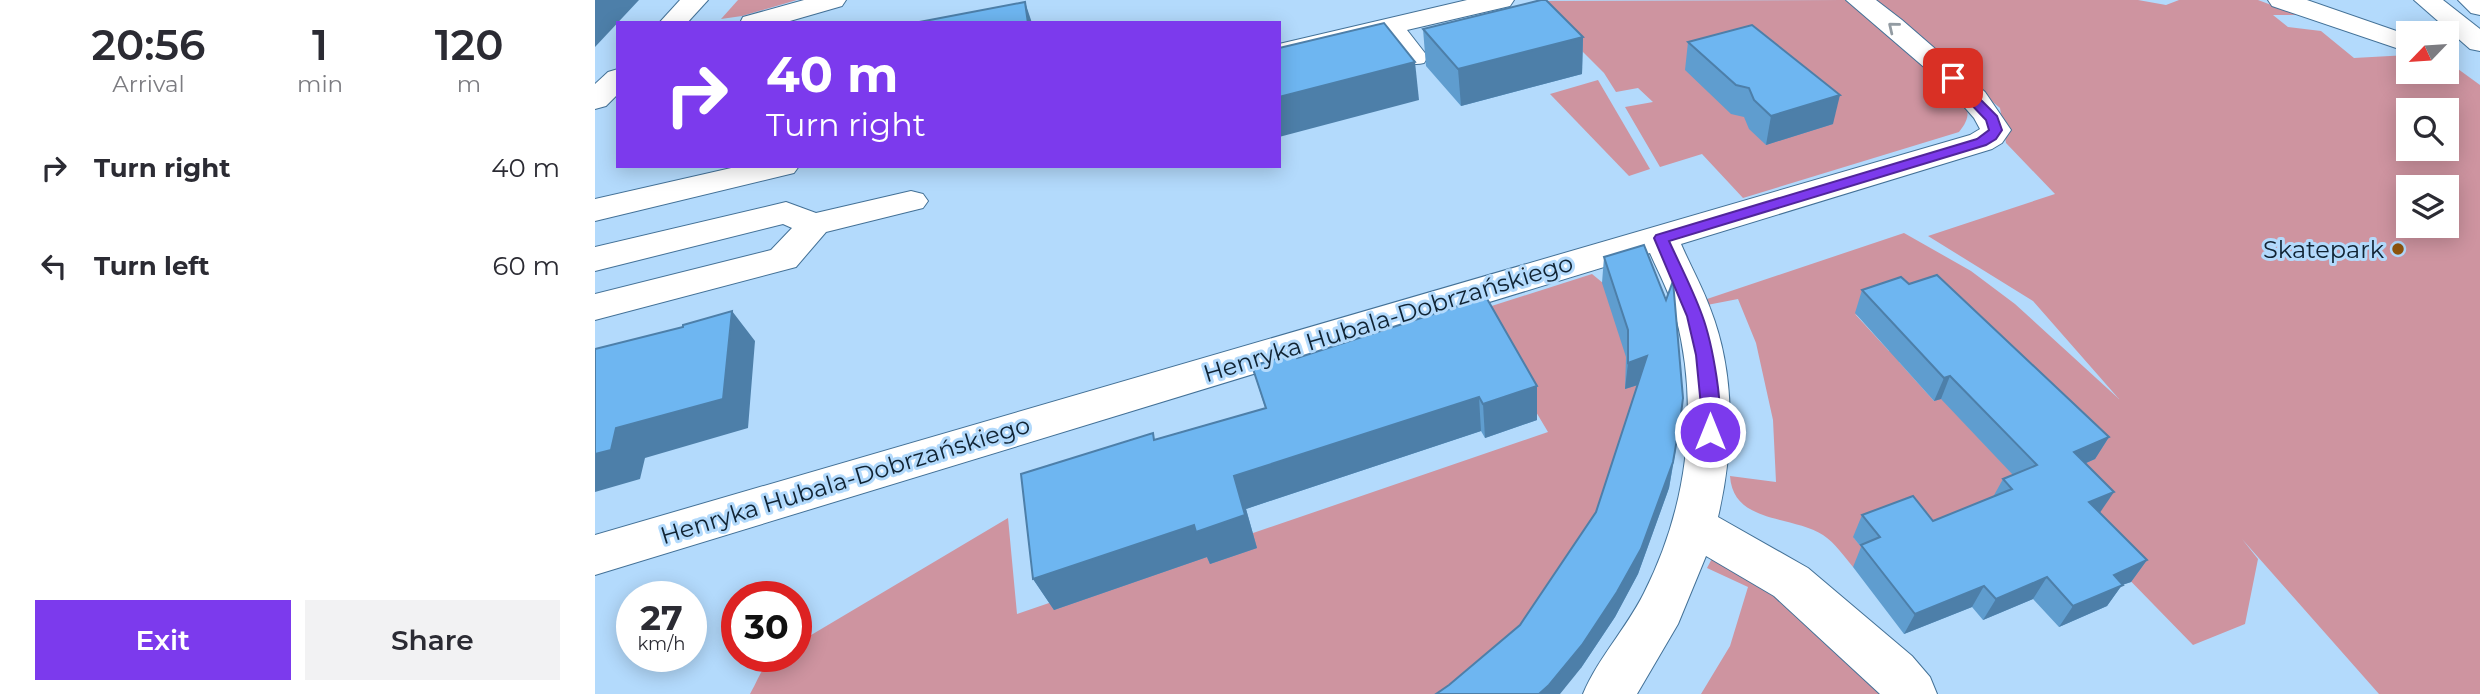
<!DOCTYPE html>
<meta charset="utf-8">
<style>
body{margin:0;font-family:Montserrat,sans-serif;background:#f2f2f3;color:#2b2b33;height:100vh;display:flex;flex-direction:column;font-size:26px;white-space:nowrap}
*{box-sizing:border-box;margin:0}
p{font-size:23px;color:#7c7c81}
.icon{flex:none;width:38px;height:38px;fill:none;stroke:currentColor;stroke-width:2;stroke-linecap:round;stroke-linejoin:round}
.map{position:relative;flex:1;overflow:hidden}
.sheet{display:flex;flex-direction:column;background:#fff;width:595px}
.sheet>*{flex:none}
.top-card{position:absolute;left:21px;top:21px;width:665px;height:147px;border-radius:0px;box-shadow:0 4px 18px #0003;background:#7c3aed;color:#fff;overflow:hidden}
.needle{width:46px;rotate:245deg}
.fabs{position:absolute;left:1801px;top:21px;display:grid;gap:14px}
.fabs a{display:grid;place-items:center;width:63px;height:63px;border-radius:0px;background:#fff;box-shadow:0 4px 18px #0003;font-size:35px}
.speed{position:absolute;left:21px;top:581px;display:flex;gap:14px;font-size:35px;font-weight:700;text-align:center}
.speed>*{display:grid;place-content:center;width:91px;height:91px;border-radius:50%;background:#fff;box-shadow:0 4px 18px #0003;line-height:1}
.speed small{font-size:18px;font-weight:400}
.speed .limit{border:10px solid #d22;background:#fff;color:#111}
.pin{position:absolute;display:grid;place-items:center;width:60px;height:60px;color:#fff;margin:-30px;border-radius:14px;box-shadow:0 4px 10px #0006}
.me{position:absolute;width:77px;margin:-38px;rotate:0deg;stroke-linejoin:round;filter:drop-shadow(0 0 5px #0008)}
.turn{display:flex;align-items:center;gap:24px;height:147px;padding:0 35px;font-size:32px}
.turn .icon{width:91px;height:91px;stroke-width:2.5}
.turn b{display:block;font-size:49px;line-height:60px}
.eta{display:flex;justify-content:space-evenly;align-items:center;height:119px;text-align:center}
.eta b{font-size:42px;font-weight:600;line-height:49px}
.cta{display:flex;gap:14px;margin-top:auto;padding:14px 35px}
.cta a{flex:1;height:80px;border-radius:0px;background:#7c3aed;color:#fff;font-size:28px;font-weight:600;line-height:80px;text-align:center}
.cta a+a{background:#f2f2f3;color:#2b2b33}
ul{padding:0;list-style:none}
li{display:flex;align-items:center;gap:21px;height:98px;padding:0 35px}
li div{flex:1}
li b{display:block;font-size:26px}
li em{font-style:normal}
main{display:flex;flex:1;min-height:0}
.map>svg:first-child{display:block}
.green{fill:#ce94a0;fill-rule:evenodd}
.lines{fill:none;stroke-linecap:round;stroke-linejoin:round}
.minor-casing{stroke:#437197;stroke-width:2}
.minor{fill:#fff;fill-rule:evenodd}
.wall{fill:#5f9dcf}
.shaded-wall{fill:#4d7fa9}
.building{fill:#6eb6f1;stroke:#4d7fa9;stroke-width:2}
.oneway{stroke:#939ca3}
.route{fill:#7c3aed;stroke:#51269a;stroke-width:2}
.poi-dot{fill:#8e550d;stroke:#b3dafc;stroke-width:2.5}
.labels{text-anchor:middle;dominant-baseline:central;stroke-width:6;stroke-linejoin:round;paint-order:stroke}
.poi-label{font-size:24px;fill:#102333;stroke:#b3dafc;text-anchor:end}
.street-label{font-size:24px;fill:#102333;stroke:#b3dafc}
</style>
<main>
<section class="sheet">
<div class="eta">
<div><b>20:56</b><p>Arrival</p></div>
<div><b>1</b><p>min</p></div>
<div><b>120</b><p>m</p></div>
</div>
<ul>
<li><svg class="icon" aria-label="right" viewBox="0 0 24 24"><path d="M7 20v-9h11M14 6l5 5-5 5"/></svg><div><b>Turn right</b></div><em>40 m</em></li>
<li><svg class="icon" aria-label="left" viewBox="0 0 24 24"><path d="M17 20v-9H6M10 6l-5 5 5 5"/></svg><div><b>Turn left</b></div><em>60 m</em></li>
</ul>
<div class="cta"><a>Exit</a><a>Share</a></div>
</section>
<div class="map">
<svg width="1885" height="694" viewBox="0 0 1885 694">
<rect width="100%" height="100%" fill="#b3dafc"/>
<!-- green -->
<g class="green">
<polygon points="143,0 202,0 147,16 126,19"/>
<path d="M1250 0 1363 92C1374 108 1377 116 1364 132L1148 198 1107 154 1065 167 1030 107 1058 102 1043 88 1021 92 1009 73 937 1Z"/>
<path d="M1274 0H1543L1571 5 1584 0H1663L1703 15H1678L1693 27 1726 31 1759 58 1813 55V72H1852V61L1885 85V694H1784L1647 539 1663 559 1650 624 1598 645 1480 524 1466 474 1499 459 1260 314 1294 351 1303 348 1304 362 1339 401 1346 398 1430 487 1432 542 1259 538 1276 559 1258 567C1249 556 1240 543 1228 535 1197 515 1138 524 1135 476L1181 482 1178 420 1161 343 1143 299 1112 305V299L1309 233 1376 271 1420 304 1524 399 1438 301 1333 236 1460 194 1411 143 1405 108ZM1813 110H1852V149H1813ZM1813 187H1852V226H1813Z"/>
<polygon points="1003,80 1055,169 1034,176 955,94"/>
<path d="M997 274 1008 283 1033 276 1055 431 930 694H155C170 667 168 656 201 656V644L413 518 422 614 953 432 881 311Z"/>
<polygon points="1122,549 1301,694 1106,694 1135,646 1153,587 1112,568"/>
</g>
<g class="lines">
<defs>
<g id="minor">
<polygon points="85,0 113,0 92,23 64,23"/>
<polygon points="209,0 251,0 247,6 188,23 145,23 148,17"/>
<path d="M872 0H919L915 6 812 30 833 57 829 63C807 68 800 52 788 36L684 60V44Z"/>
<path d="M1251 0H1281L1307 20 1390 92 1416 130 1407 143 1397 149 1086 244C1095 265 1107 286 1115 308 1141 374 1139 449 1123 517L1213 568 1317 656 1335 677 1342 694H1285L1179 596 1111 556 1083 624 1042 694H988C1003 658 1031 629 1049 593 1092 508 1105 410 1081 317 1076 295 1064 274 1055 253L0 575V535L1375 135 1385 129 1379 118 1351 86Z"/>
<polygon points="1673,0 1712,0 1813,35 1813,52 1677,6"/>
<polygon points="1819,0 1848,0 1885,29 1885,51 1875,49"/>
<polygon points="1863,0 1885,0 1885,15 1876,13"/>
<polygon points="23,69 23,94 11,106 0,109 0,84 13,72"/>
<polygon points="145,166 204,166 199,173 0,221 0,199"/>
<polygon points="316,191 328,194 333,201 328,208 231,232 201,267 0,320 0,294 176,250 197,228 188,224 0,271 0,247 191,202 221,213"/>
</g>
</defs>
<!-- minor casing -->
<use href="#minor" class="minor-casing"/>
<!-- minor -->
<use href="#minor" class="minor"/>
</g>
<!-- wall -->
<g class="wall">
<polygon points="828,29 988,37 987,74 866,106 831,66"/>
<polygon points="1093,42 1238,124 1171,145 1154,129 1149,117 1136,114 1090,70"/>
<polygon points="1009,257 1081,449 1074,488 1043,574 1020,617 986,668 854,685 925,625 1001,512 1043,385 1030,389 1031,357 1007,283"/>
<polygon points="1314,284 1514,437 1500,459 1491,463 1505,513 1552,560 1536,582 1527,585 1512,606 1464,627 1438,599 1388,620 1377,607 1309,634 1258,567 1266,547 1258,537 1267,515 1338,521 1398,497 1408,479 1418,475 1346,399 1339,401 1260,313 1267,290"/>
<polygon points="891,297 942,420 890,438 886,431 651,509 662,548 615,564 612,557 459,610 438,579 561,439 670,408 657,366 702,358"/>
</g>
<!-- shaded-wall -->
<g class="shaded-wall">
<polygon points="0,0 44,0 0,47"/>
<polygon points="430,2 437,23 433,23"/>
<polygon points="988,37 987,74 866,106 863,69"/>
<polygon points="820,62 824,100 684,137 684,97"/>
<polygon points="1245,95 1238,124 1171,145 1176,116"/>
<polygon points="137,311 160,341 153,428 50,458 45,479 0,492 0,454 21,428"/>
<polygon points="1052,356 1049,383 1030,389 1033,363"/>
<polygon points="1355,376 1346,399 1339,401 1349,378"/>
<polygon points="942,386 942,420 890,438 888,404"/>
<polygon points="884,397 886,431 651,509 662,548 615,564 612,557 459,610 438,579 599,525 639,476"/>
<polygon points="1085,422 1074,488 1043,574 1020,617 986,668 965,694 944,694"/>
<polygon points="1514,437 1500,459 1466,474 1479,452"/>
<polygon points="1519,492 1504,514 1494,502"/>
<polygon points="1552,560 1536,582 1527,585 1512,606 1464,627 1478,606 1519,575"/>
<polygon points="1452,577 1438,599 1388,620 1401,599"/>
<polygon points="1389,586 1377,607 1309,634 1320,614"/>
</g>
<!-- building -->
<g class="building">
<polygon points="946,0 951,0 988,37 863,69 828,29"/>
<polygon points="430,2 433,23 319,23"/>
<polygon points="789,23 820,62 684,97 684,48"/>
<polygon points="1157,25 1245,95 1176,116 1159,100 1154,88 1141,85 1093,42"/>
<polygon points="1049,245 1071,300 1078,281 1088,398 1085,422 1078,462 1046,549 1022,592 987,645 954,685 944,694 841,694 854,685 925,625 1001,512 1052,356 1033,363 1033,330 1009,257"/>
<polygon points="1342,275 1514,437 1479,452 1519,492 1494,502 1552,560 1519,575 1528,585 1478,606 1452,577 1401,599 1389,586 1320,614 1266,545 1285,537 1267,515 1318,496 1338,521 1417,489 1408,479 1442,465 1355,376 1349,378 1267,290 1306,277 1314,284"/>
<polygon points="891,297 942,386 888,404 884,397 639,476 650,515 601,532 599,525 438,579 426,474 558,433 559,440 671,408 657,366 700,353 702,358"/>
<polygon points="137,311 128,399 21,428 16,450 0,454 0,349 88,327 88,325"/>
</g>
<!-- one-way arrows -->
<defs><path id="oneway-chevron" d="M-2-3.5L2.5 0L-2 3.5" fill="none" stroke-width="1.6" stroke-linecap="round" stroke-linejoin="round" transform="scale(1.75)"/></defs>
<use class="oneway" href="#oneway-chevron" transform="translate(1298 27) rotate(-141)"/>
<!-- route -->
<path class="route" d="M1358 75 1362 76 1402 116 1407 130 1401 139 1391 145 1074 241C1085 265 1098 290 1107 315 1116 339 1132 415 1121 437H1109L1101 355 1092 316 1059 238 1061 235 1382 139 1394 130 1391 120 1354 81V76Z"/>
<!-- markers -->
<circle class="poi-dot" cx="1803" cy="249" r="7"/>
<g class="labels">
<!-- poi labels -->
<g class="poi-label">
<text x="1789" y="249">Skatepark</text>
</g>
<!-- street labels -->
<g class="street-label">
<text transform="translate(793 318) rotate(-17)">Henryka Hubala-Dobrzańskiego</text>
<text transform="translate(250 480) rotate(-17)">Henryka Hubala-Dobrzańskiego</text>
</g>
</g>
</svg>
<div class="fabs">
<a><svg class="needle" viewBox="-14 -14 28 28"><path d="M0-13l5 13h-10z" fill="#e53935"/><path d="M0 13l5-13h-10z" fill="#7c7c81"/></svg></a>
<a><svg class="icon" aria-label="search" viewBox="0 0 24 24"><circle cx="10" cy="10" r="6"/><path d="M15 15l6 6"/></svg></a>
<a><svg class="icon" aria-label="layers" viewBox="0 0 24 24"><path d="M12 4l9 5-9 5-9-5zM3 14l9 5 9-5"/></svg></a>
</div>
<div class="speed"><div>27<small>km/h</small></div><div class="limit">30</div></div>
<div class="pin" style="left:1358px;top:78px;background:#d93025"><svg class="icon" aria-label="arrive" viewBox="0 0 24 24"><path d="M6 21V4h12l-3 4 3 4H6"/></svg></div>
<svg class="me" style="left:1115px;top:432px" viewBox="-20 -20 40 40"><circle r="17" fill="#7c3aed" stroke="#fff" stroke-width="3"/><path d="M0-11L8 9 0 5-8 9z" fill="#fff"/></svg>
<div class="top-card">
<div class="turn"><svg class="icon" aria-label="right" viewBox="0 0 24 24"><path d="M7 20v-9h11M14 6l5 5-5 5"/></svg><div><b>40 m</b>Turn right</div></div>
</div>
</div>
</main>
